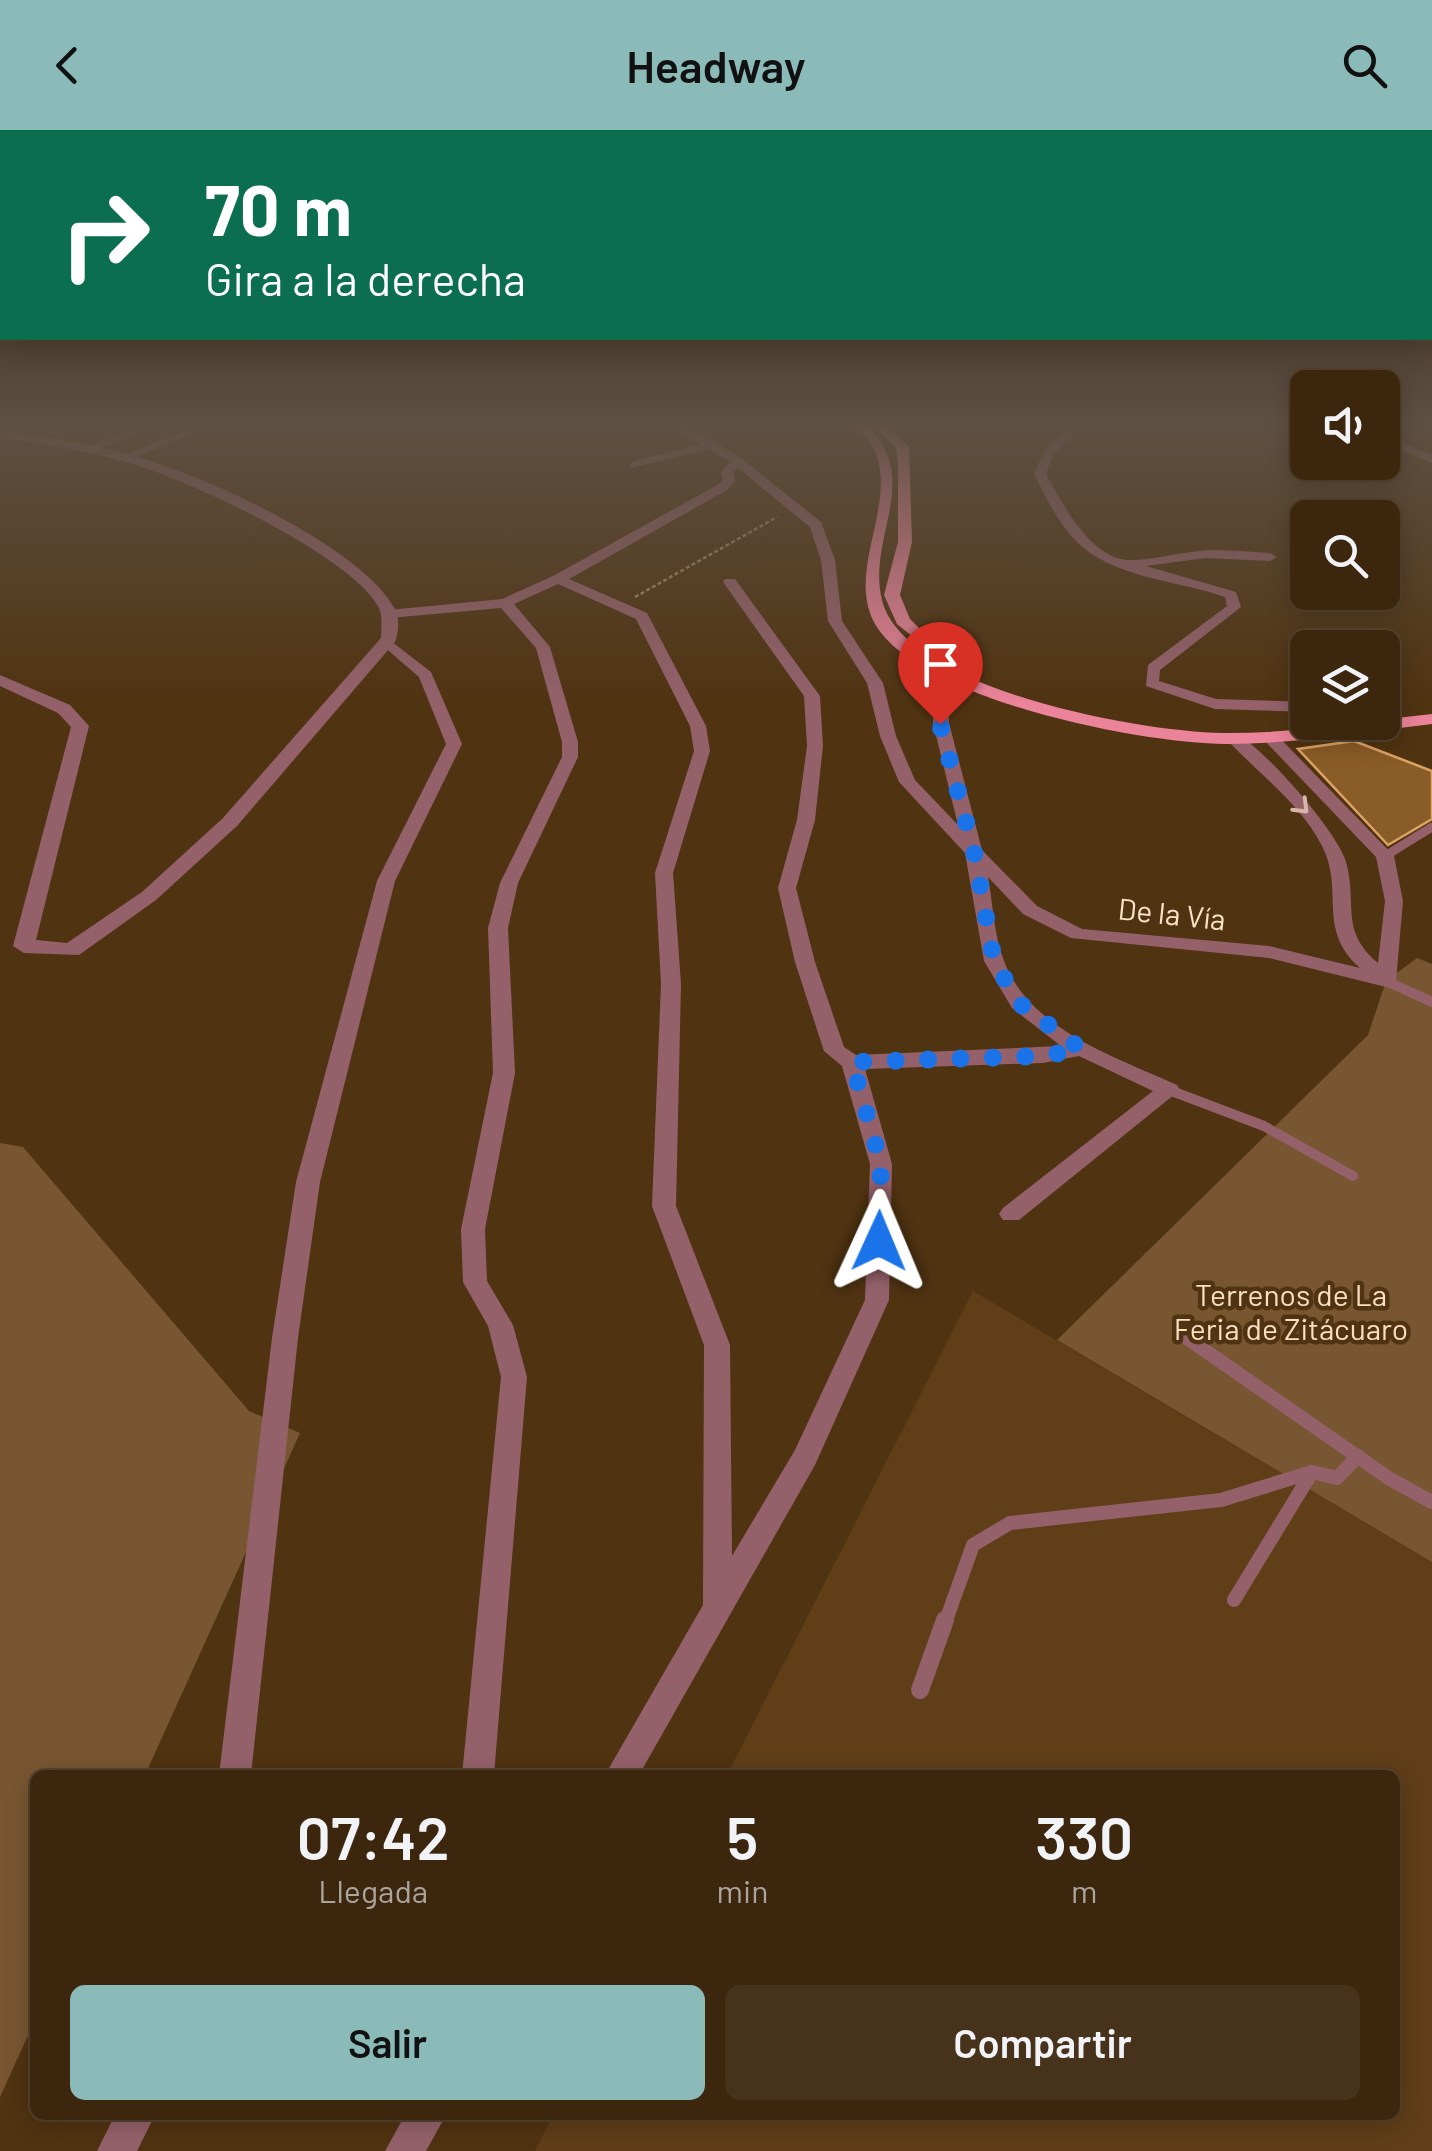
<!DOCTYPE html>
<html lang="es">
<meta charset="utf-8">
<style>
body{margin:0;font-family:Barlow,sans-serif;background:#47321b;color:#f1f3f6;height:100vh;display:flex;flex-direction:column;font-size:38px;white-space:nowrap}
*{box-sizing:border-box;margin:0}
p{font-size:32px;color:#aca59d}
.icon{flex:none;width:55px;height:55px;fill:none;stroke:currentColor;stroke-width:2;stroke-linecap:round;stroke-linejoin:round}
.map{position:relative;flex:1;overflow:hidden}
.panel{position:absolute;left:30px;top:1640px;width:1370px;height:350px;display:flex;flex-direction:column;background:#3c260d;border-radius:15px;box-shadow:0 5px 25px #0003,0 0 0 2px #55432e}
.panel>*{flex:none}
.guide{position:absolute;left:0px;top:0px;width:1432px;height:210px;box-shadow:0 5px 25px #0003,0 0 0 2px #55432e;background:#0b6e4f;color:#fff;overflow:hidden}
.tools{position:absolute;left:1290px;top:240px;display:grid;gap:20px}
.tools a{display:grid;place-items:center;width:110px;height:110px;border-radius:15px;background:#3c260d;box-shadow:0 5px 25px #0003,0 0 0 2px #55432e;font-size:50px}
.pin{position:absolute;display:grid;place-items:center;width:85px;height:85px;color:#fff;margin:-102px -42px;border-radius:50% 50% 50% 0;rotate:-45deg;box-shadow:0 0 10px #0007}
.pin .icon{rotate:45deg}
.me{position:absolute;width:110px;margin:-55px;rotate:1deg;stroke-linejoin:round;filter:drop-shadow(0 0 8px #0008)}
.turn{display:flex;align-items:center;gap:35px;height:210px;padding:0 40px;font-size:45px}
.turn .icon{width:130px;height:130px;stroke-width:2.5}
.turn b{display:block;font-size:70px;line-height:85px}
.eta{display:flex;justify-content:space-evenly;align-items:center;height:170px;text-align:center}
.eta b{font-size:60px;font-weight:600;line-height:70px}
.cta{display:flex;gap:20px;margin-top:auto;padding:20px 40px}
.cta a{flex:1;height:115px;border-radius:15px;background:#8bbbb9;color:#111;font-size:40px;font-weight:600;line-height:115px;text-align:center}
.cta a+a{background:#47321b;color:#f1f3f6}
header{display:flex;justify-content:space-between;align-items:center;height:130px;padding:0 40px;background:#8bbbb9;color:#111;font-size:45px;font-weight:600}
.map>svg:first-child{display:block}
.built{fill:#5f3e18}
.green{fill:#785631}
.building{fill:#8a5c27;stroke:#dda364;stroke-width:2.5}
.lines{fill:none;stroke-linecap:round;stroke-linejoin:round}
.path{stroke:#a58b6d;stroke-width:2.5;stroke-dasharray:4 2.5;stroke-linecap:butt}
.service-far4{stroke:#94616b;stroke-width:6}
.service-far3{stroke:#94616b;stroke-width:9}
.service-far2{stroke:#94616b;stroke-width:10}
.service-far1{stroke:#94616b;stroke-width:14}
.service{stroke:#94616b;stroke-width:18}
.minor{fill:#94616b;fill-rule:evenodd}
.tertiary{fill:#94616b;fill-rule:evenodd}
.primary{fill:#eb839a;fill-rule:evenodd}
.oneway{stroke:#d7b6a9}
.route{stroke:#1a73e8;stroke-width:18;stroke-dasharray:0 32.4}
.labels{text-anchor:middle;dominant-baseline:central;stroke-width:9;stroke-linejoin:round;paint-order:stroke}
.street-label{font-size:30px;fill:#fbe3ca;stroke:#503311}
.park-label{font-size:30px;fill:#fadec1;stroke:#503311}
</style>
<header><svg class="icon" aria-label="back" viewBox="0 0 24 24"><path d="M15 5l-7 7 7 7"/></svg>Headway<svg class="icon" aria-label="search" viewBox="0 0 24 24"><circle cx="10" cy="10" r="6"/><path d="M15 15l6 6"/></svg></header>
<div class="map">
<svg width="1432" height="2021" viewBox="0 0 1432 2021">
<rect width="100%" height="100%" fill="#503311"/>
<!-- built -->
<polygon class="built" points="973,1161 1432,1432 1432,2021 535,2021 553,1985 1395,1985 1395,1645 727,1645"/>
<!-- green -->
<g class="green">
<polygon points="1417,828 1432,834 1432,1432 1057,1210 1368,905 1386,851"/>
<polygon points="0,1013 23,1017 249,1281 300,1303 145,1645 35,1645 35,1890 0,1967"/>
</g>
<!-- building -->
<polygon class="building" points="1354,611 1432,641 1432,689 1388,715 1298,619"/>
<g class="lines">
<!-- path -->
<polyline class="path" points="635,467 777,387"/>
<!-- service-far4 -->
<g class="service-far4">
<polyline points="90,319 158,291"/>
<polyline points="126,328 215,291"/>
</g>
<!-- service-far3 -->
<polyline class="service-far3" points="1385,726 1432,697"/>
<!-- service-far2 -->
<g class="service-far2">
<polyline points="1386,851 1432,872"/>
<polyline points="1169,960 1264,996 1353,1046"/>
</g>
<!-- service-far1 -->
<g class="service-far1">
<polyline points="1187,1208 1390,1349 1432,1372"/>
<polyline points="1234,1470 1312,1342 1337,1348 1358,1326"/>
<polyline points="945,1493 973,1415 1010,1393 1221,1370 1312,1342"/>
</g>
<!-- service -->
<polyline class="service" points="920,1560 945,1490"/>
<!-- minor -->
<g class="minor">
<path d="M665 291H679L741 328 821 392 835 430 842 491 883 553 896 606 915 650 958 695 933 593 934 541 947 538 949 593 982 720 1037 776 1082 799 1269 816 1360 838C1316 799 1345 761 1322 716 1301 674 1260 645 1228 611L1226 608 1234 603C1261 614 1338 702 1346 732 1358 775 1339 800 1378 833L1385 771 1376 727 1263 609V603H1275L1394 726 1403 771 1396 851 1386 857 1269 828 1071 808 1023 784 988 747C993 774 994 806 1004 831 1030 900 1116 927 1177 955L1180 960 1019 1090H1003L999 1084 1003 1078 1153 961 1079 926 1043 933 865 939 892 1034 889 1170 815 1335 639 1645H605L703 1475 704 1215 652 1076 661 854 655 743 694 621 690 596 636 489 558 454 514 474 550 517 578 612V627L518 753 508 798 515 943 485 1099 487 1151 513 1195 527 1247 494 1645H462L501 1247 488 1196 463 1152 461 1099 493 943 488 798 500 753 562 627V612L536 518 501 478 389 488 382 484 389 480 502 469 553 446 719 354 723 350 721 342 730 332 709 319 631 338V332L700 314ZM738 338 810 397 821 430 828 491 867 553 880 606 899 652 965 723 984 831 1012 878 1061 916 856 925 844 917 815 832 796 758 815 690 823 616 820 566 735 449H725L723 452 804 566 807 616 797 690 778 758 795 832 824 921 842 936 870 1034 865 1170 795 1320 732 1426 730 1215 676 1076 681 854 673 743 710 621 706 596 647 483 569 449 727 360 735 351 733 342Z"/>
<path d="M1074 291H1086L1053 325 1046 344C1062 373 1091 430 1130 430 1153 430 1177 423 1200 421 1222 418 1247 422 1270 423L1277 427 1270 431 1205 428 1146 436 1236 462 1241 477 1160 540 1159 551 1216 569 1308 572V582L1215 579 1146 556 1148 535 1227 476 1225 467C1177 450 1111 448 1075 410 1057 391 1046 367 1034 344L1044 321Z"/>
<polygon points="1382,304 1432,325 1432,333 1382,312"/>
<polygon points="387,508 431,542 462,614 395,751 320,1052 298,1208 251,1645 219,1645 272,1208 296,1052 377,751 446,614 419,547 382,515 380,512"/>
<polygon points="115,1985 155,1985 137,2021 97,2021"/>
<polygon points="405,1985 446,1985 426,2021 385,2021"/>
</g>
<!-- tertiary -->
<path class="tertiary" d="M0 300C48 307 97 315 144 329 209 348 358 416 393 476 400 486 399 502 395 512L237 696 156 770 79 825 24 823 13 816 71 597 58 583 0 556V545L70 575 89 596 36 810 67 813 142 762 223 688 381 508C381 499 383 487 379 478 352 426 192 352 136 335 92 321 46 314 0 308Z"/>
<!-- primary -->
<g class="primary">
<path d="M849 291H863C926 348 866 405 882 470 904 560 1143 602 1222 603 1294 604 1364 591 1432 584V594C1364 602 1296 614 1228 614 1148 615 899 568 870 483 851 429 902 363 870 312 865 304 855 298 849 291Z"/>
<polygon points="875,291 883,291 909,317 912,412 900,465 910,489 932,511 924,516 897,494 884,465 898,412 898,333 896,318 875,297"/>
</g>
</g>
<!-- one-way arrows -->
<defs><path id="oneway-chevron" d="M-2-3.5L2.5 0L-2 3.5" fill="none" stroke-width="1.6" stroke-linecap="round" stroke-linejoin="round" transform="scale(2.5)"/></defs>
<use class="oneway" href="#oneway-chevron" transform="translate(1302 677) rotate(45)"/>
<!-- sky -->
<linearGradient id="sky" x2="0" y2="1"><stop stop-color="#2c1c09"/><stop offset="0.51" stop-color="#5e5043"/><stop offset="1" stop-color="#5e5043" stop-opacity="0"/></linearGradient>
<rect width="1432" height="574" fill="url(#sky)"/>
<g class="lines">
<!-- route -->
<polyline class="route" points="879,1111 881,1034 852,932 1044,926 1081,919 1019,873 994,831 975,726 940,594"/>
</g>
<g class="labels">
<!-- street labels -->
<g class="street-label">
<text transform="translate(1172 783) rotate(6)">De la Vía</text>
</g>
<!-- park labels -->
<g class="park-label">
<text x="1291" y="1164">Terrenos de La<tspan x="1291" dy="34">Feria de Zitácuaro</tspan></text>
</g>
</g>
</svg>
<div class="tools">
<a><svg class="icon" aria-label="sound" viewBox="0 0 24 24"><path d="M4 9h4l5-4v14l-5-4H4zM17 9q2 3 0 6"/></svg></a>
<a><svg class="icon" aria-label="search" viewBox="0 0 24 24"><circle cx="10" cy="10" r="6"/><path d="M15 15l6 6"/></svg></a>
<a><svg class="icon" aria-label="layers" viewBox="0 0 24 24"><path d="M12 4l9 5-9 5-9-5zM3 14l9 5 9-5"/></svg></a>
</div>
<div class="pin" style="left:940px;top:594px;background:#d93025"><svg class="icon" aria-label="arrive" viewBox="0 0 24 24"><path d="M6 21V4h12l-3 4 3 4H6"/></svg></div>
<svg class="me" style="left:879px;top:1111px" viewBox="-20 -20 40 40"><path d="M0-17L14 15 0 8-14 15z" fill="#1a73e8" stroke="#fff" stroke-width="4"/></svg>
<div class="guide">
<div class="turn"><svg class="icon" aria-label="right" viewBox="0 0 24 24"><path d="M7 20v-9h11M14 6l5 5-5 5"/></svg><div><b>70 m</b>Gira a la derecha</div></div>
</div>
<section class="panel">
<div class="eta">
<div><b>07:42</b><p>Llegada</p></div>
<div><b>5</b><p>min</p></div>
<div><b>330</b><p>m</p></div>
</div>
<div class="cta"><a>Salir</a><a>Compartir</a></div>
</section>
</div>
